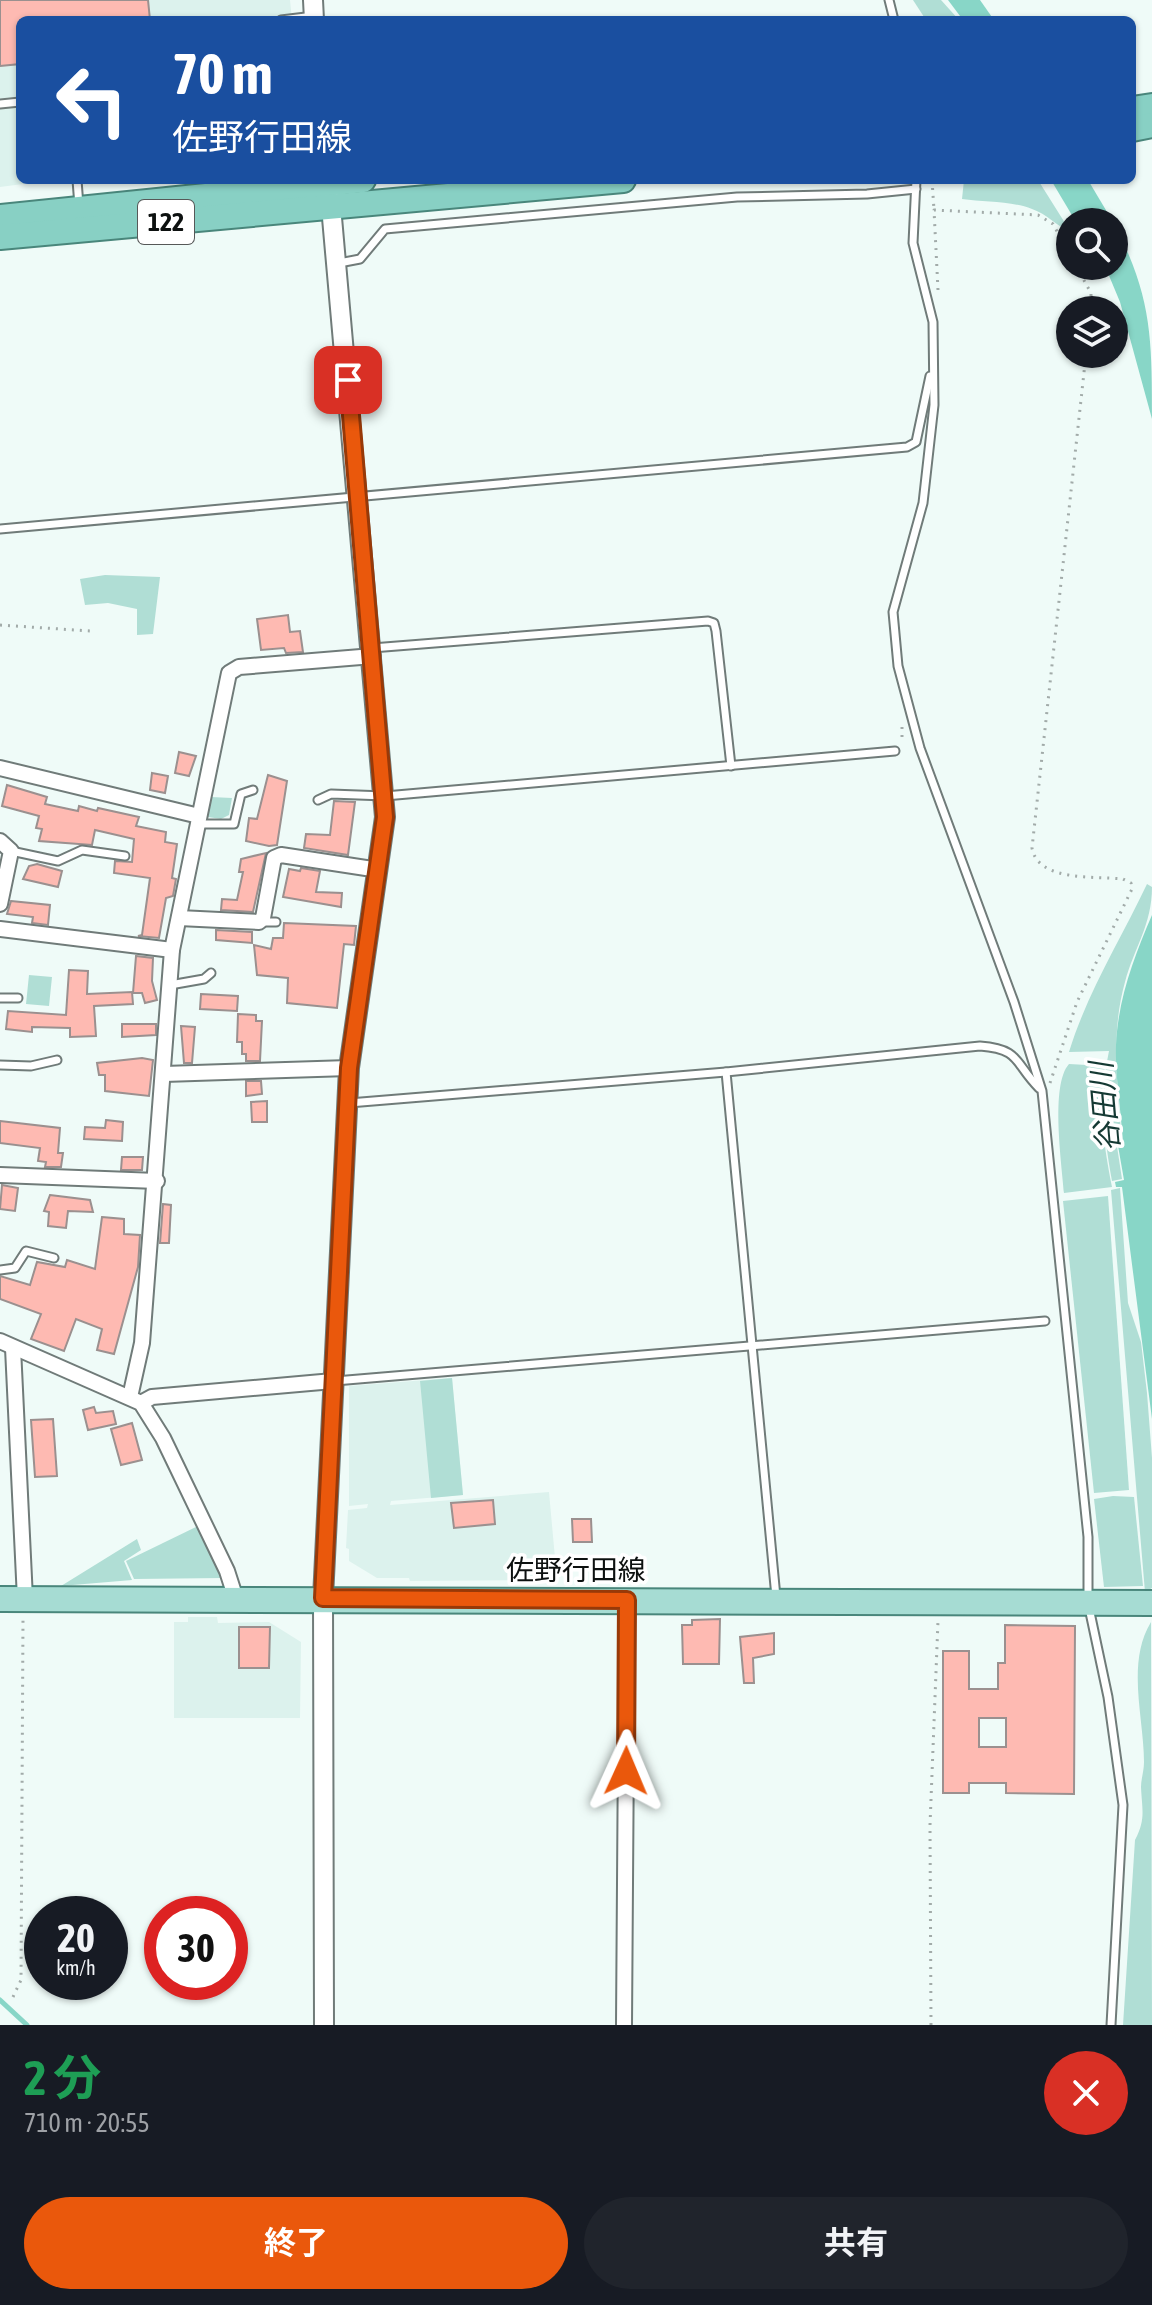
<!DOCTYPE html>
<html lang="ja">
<meta charset="utf-8">
<style>
body{margin:0;font-family:"Asap Condensed","Noto Sans JP",sans-serif;background:#20242c;color:#f1f3f6;height:100vh;display:flex;flex-direction:column;font-size:30px;white-space:nowrap}
*{box-sizing:border-box;margin:0}
p{font-size:26px;color:#9ea1a6}
.icon{flex:none;width:44px;height:44px;fill:none;stroke:currentColor;stroke-width:2;stroke-linecap:round;stroke-linejoin:round}
.map{position:relative;height:2025px;overflow:hidden}
.details{display:flex;flex-direction:column;background:#171b24;flex:1}
.details>*{flex:none}
.banner{position:absolute;left:16px;top:16px;width:1120px;height:168px;border-radius:12px;box-shadow:0 2px 6px #0004;background:#1a4fa0;color:#fff;overflow:hidden}
.fabs{position:absolute;left:1056px;top:208px;display:grid;gap:16px}
.fabs a{display:grid;place-items:center;width:72px;height:72px;border-radius:50%;background:#171b24;box-shadow:0 2px 6px #0004;font-size:40px}
.speed{position:absolute;left:24px;top:1896px;display:flex;gap:16px;font-size:40px;font-weight:700;text-align:center}
.speed>*{display:grid;place-content:center;width:104px;height:104px;border-radius:50%;background:#171b24;box-shadow:0 2px 6px #0004;line-height:1}
.speed small{font-size:20px;font-weight:400}
.speed .limit{border:12px solid #d22;background:#fff;color:#111}
.pin{position:absolute;display:grid;place-items:center;width:68px;height:68px;color:#fff;margin:-34px;border-radius:16px;box-shadow:0 4px 12px #0006}
.me{position:absolute;width:88px;margin:-44px;rotate:1deg;stroke-linejoin:round;filter:drop-shadow(0 0 6px #0008)}
.turn{display:flex;align-items:center;gap:28px;height:168px;padding:0 24px;font-size:36px}
.turn .icon{width:104px;height:104px;stroke-width:2.5}
.turn b{display:block;font-size:56px;line-height:68px}
.round{display:grid;place-items:center;flex:none;width:84px;height:84px;border-radius:42px;background:#20242c}
.summary{display:flex;align-items:center;justify-content:space-between;height:136px;padding:0 24px}
h1{font-size:48px;font-weight:700;line-height:60px;color:#1e9e55}
.primary-button{display:flex;gap:16px;margin-top:auto;padding:16px 24px}
.primary-button a{flex:1;height:92px;border-radius:48px;background:#ea580c;color:#fff;font-size:32px;font-weight:700;line-height:92px;text-align:center}
.primary-button a+a{background:#20242c;color:#f1f3f6}
.map>svg:first-child{display:block}
.built{fill:#dcf2ed}
.green{fill:#b0ded5}
.water{fill:#88d6c7}
.lines{fill:none;stroke-linecap:round;stroke-linejoin:round}
.stream{stroke:#88d6c7;stroke-width:5}
.building{fill:#febab2;stroke:#9b908f;stroke-width:2;fill-rule:evenodd}
.service-casing{stroke:#707b79;stroke-width:11}
.minor-casing{stroke:#707b79;stroke-width:18}
.tertiary-casing{stroke:#707b79;stroke-width:22}
.primary-casing{stroke:#49867b;stroke-width:28}
.trunk-casing{stroke:#49867b;stroke-width:28}
.path{stroke:#a2aba9;stroke-width:3;stroke-dasharray:2 6;stroke-linecap:butt}
.service{stroke:#fff;stroke-width:7}
.minor{stroke:#fff;stroke-width:14}
.tertiary{stroke:#fff;stroke-width:18}
.primary{stroke:#a6dcd3;stroke-width:24}
.trunk{stroke:#88d0c4;stroke-width:24}
.route-casing{stroke:#983908;stroke-width:20}
.route{stroke:#ea580c;stroke-width:14}
.labels{text-anchor:middle;dominant-baseline:central;stroke-width:7;stroke-linejoin:round;paint-order:stroke}
.shield{fill:#fff;stroke:#565858;stroke-width:2}
.shield-label{font-size:26px;font-weight:bold;fill:#0d1110}
.street-label{font-size:28px;fill:#0d1110;stroke:#fff}
.water-label{font-size:30px;font-style:italic;fill:#143933;stroke:#fff}
</style>
<div class="map">
<svg width="1152" height="2025" viewBox="0 0 1152 2025">
<rect width="100%" height="100%" fill="#effbf8"/>
<!-- built -->
<g class="built">
<polygon points="0,0 290,0 292,20 20,20 20,180 53,180 0,187"/>
<polygon points="452,1378 463,1495 391,1501 390,1505 549,1492 557,1580 410,1581 409,1578 377,1578 349,1561 349,1549 346,1548 348,1510 367,1508 368,1504 349,1506 349,1386"/>
<polygon points="188,1617 217,1617 218,1623 269,1622 301,1642 300,1718 174,1718 174,1622 188,1622"/>
</g>
<!-- green -->
<g class="green">
<polygon points="913,0 941,0 959,20 926,20"/>
<path d="M964 180H1038L1070 231C1056 226 1047 214 1032 209 1011 201 984 202 962 199Z"/>
<polygon points="105,575 160,577 153,634 137,635 137,609 108,603 85,605 80,579"/>
<polygon points="211,797 232,798 229,815 221,819 208,817"/>
<path d="M1147 884 1152 887C1152 925 1134 948 1125 982 1111 1032 1117 1081 1121 1132L1116 1140 1122 1179 1112 1181C1104 1136 1099 1096 1109 1051L1069 1052C1087 993 1121 939 1147 884Z"/>
<polygon points="29,975 52,977 49,1006 26,1004"/>
<path d="M1069 1064 1105 1066C1098 1107 1104 1146 1112 1187L1064 1193C1062 1164 1050 1085 1069 1064Z"/>
<polygon points="1120,1188 1128,1303 1141,1342 1147,1393 1152,1458 1152,1588 1145,1592 1111,1190"/>
<polygon points="1108,1196 1129,1490 1094,1493 1063,1201"/>
<polygon points="452,1378 463,1495 431,1498 420,1381"/>
<polygon points="1113,1496 1134,1497 1143,1586 1104,1587 1094,1499"/>
<polygon points="198,1526 223,1578 134,1579 126,1561"/>
<polygon points="137,1539 141,1550 124,1561 132,1580 61,1586"/>
<path d="M1151 1622 1152 2025H1123L1135 1840C1146 1819 1142 1810 1141 1787 1141 1779 1144 1771 1144 1762 1144 1718 1126 1663 1151 1622Z"/>
</g>
<!-- water -->
<g class="water">
<polygon points="948,0 980,0 994,20 963,20"/>
<polygon points="1051,180 1088,180 1113,222 1076,222"/>
<path d="M1114 224C1152 296 1152 339 1152 419L1120 302 1105 266H1114Z"/>
<path d="M1152 915V1419L1122 1187H1116L1115 1182 1124 1180 1117 1140 1122 1131C1120 1103 1115 1073 1116 1045 1118 999 1134 957 1152 915Z"/>
</g>
<g class="lines">
<!-- stream -->
<polyline class="stream" points="0,2000 27,2025"/>
</g>
<!-- building -->
<g class="building">
<polygon points="0,0 148,0 150,20 20,20 20,64 0,66"/>
<polygon points="288,615 290,632 300,631 303,652 286,653 284,648 261,650 257,619"/>
<polygon points="179,752 196,756 189,776 175,773"/>
<polygon points="152,773 168,776 165,793 150,790"/>
<polygon points="268,775 287,781 277,845 269,846 246,841 249,818 257,819"/>
<polygon points="7,785 47,797 45,804 78,811 79,806 97,811 98,808 139,817 136,826 166,832 165,842 177,844 172,878 176,879 173,896 166,898 159,938 138,936 142,935 150,878 114,873 115,861 132,862 134,839 95,830 92,845 39,841 42,829 36,828 39,816 2,806"/>
<polygon points="334,801 355,802 348,855 304,848 306,834 330,835"/>
<polygon points="266,853 253,912 221,910 222,899 237,900 243,872 239,872 241,859"/>
<polygon points="37,864 62,871 58,887 23,879 29,866"/>
<polygon points="301,868 320,871 316,892 342,893 341,907 283,897 289,869 300,871"/>
<polygon points="11,901 50,905 48,925 32,923 33,917 7,914"/>
<polygon points="284,923 356,926 354,945 344,944 337,1008 287,1003 288,978 257,975 254,945 271,949 273,938 283,938"/>
<polygon points="216,930 252,932 252,943 216,940"/>
<polygon points="136,956 153,958 152,981 157,1000 145,1003 142,993 133,993"/>
<polygon points="69,970 88,971 87,994 132,992 133,1004 94,1006 96,1036 70,1037 70,1028 32,1027 32,1032 6,1029 8,1011 66,1015"/>
<polygon points="201,994 238,996 237,1011 200,1009"/>
<polygon points="238,1014 256,1015 256,1021 262,1021 260,1061 246,1061 246,1054 242,1054 242,1042 237,1042"/>
<polygon points="122,1024 156,1024 156,1035 122,1037"/>
<polygon points="181,1026 195,1027 192,1063 184,1063"/>
<polygon points="142,1058 153,1060 149,1096 105,1091 105,1075 99,1075 97,1063"/>
<polygon points="246,1081 261,1081 262,1094 246,1096"/>
<polygon points="267,1101 267,1122 252,1122 251,1102"/>
<polygon points="106,1120 123,1122 122,1141 84,1139 85,1127 105,1128"/>
<polygon points="0,1121 60,1128 58,1153 63,1153 61,1167 45,1167 46,1162 38,1161 40,1148 0,1143"/>
<polygon points="122,1157 143,1157 142,1170 121,1170"/>
<polygon points="2,1185 18,1188 15,1211 0,1209"/>
<polygon points="50,1195 90,1200 93,1212 68,1211 66,1228 48,1226 49,1212 44,1211"/>
<polygon points="163,1204 171,1205 169,1243 160,1243"/>
<polygon points="102,1217 124,1219 124,1234 140,1235 138,1267 114,1354 97,1350 102,1329 76,1319 64,1351 31,1339 41,1314 0,1299 0,1276 30,1285 37,1262 65,1267 67,1260 95,1269"/>
<polygon points="94,1407 96,1413 113,1411 116,1424 88,1430 83,1410"/>
<polygon points="53,1419 57,1476 35,1477 31,1420"/>
<polygon points="132,1423 142,1460 121,1465 111,1429"/>
<polygon points="493,1500 495,1524 454,1528 451,1503"/>
<polygon points="572,1519 591,1519 592,1542 573,1542"/>
<polygon points="720,1619 719,1664 683,1664 682,1625 692,1625 692,1620"/>
<path d="M1005 1625 1075 1626 1074 1794 1006 1793V1783H969V1793H943V1651H969V1689H998V1663H1005ZM979 1718H1006V1747H979Z"/>
<polygon points="239,1627 270,1627 269,1668 239,1668"/>
<polygon points="774,1633 774,1654 753,1658 754,1683 744,1683 740,1637"/>
</g>
<g class="lines">
<defs>
<g id="service">
<polyline points="889,0 894,20"/>
<polyline points="281,20 314,16"/>
<polyline points="0,104 20,102"/>
<polyline points="77,180 79,206"/>
<polyline points="916,180 913,243 933,322 934,405 923,503 893,612 898,666 920,748 1014,1002 1042,1091 1088,1537 1088,1603 1108,1697 1123,1805 1111,2025"/>
<polyline points="339,263 360,259 385,229 737,197 867,194 916,189"/>
<polyline points="0,529 907,447 916,442 930,376"/>
<polyline points="372,648 708,621 714,623 716,631 731,766"/>
<polyline points="318,800 331,794 385,796 895,751"/>
<polyline points="197,824 234,824 241,794 253,790"/>
<polyline points="11,851 58,861 82,850 125,856"/>
<polyline points="259,922 276,922"/>
<polyline points="170,985 204,979 211,973"/>
<polyline points="0,998 18,998"/>
<polyline points="0,1065 31,1066 57,1060"/>
<polyline points="726,1072 776,1597"/>
<path d="M349 1103 726 1072 980 1046C1021 1049 1014 1063 1039 1088"/>
<polyline points="0,1270 15,1268 26,1251 54,1258"/>
<polyline points="335,1381 1045,1321"/>
</g>
<g id="minor">
<polyline points="0,768 199,816"/>
<polyline points="0,841 11,851 0,904"/>
<polyline points="179,918 259,922 263,918 274,858 281,855 379,870"/>
<polyline points="0,929 172,950"/>
<polyline points="164,1074 349,1068"/>
<polyline points="0,1175 157,1181"/>
<polyline points="0,1341 141,1403 163,1438 227,1571 236,1599"/>
<polyline points="13,1348 25,1599"/>
<polyline points="130,1397 142,1343 172,950 229,673 239,667 373,656"/>
<polyline points="141,1403 152,1397 333,1381"/>
<polyline points="624,2025 627,1600"/>
</g>
<g id="tertiary">
<polyline points="313,0 314,20"/>
<polyline points="324,2025 323,1598 349,1068 385,817 330,195"/>
</g>
<polyline id="primary" points="0,1599 1152,1603"/>
<g id="trunk">
<polyline points="1132,109 1152,106"/>
<polyline points="1132,129 1152,125"/>
<polyline points="0,217 363,180"/>
<polyline points="0,237 623,180"/>
</g>
</defs>
<!-- service casing -->
<use href="#service" class="service-casing"/>
<!-- minor casing -->
<use href="#minor" class="minor-casing"/>
<!-- tertiary casing -->
<use href="#tertiary" class="tertiary-casing"/>
<!-- primary casing -->
<use href="#primary" class="primary-casing"/>
<!-- trunk casing -->
<use href="#trunk" class="trunk-casing"/>
<!-- path -->
<g class="path">
<polyline points="932,180 934,210"/>
<polyline points="1076,266 1091,293 1091,310"/>
<polyline points="938,290 934,210 1038,215 1053,224 1070,255"/>
<polyline points="0,625 90,631"/>
<polyline points="902,727 902,743"/>
<path d="M1050 1083 1077 1002 1132 889 1131 883 1123 879C1095 876 1038 882 1032 848L1086 354"/>
<polyline points="13,1997 21,1980 23,1619"/>
<polyline points="931,2025 930,1825 938,1621"/>
</g>
<!-- service -->
<use href="#service" class="service"/>
<!-- minor -->
<use href="#minor" class="minor"/>
<!-- tertiary -->
<use href="#tertiary" class="tertiary"/>
<!-- primary -->
<use href="#primary" class="primary"/>
<!-- trunk -->
<use href="#trunk" class="trunk"/>
</g>
<g class="lines">
<defs>
<polyline id="route" points="348,380 385,817 349,1068 323,1598 627,1600 626,1771"/>
</defs>
<!-- route casing -->
<use href="#route" class="route-casing"/>
<!-- route -->
<use href="#route" class="route"/>
</g>
<g class="labels">
<!-- shield labels -->
<rect class="shield" x="138" y="200" width="56" height="44" rx="6"/>
<g class="shield-label">
<text x="166" y="222">122</text>
</g>
<!-- street labels -->
<g class="street-label">
<text x="576" y="1570">佐野行田線</text>
</g>
<!-- water labels -->
<g class="water-label">
<text transform="translate(1104 1107) rotate(-95)">谷田川</text>
</g>
</g>
</svg>
<div class="fabs">
<a><svg class="icon" aria-label="search" viewBox="0 0 24 24"><circle cx="10" cy="10" r="6"/><path d="M15 15l6 6"/></svg></a>
<a><svg class="icon" aria-label="layers" viewBox="0 0 24 24"><path d="M12 4l9 5-9 5-9-5zM3 14l9 5 9-5"/></svg></a>
</div>
<div class="speed"><div>20<small>km/h</small></div><div class="limit">30</div></div>
<div class="pin" style="left:348px;top:380px;background:#d93025"><svg class="icon" aria-label="arrive" viewBox="0 0 24 24"><path d="M6 21V4h12l-3 4 3 4H6"/></svg></div>
<svg class="me" style="left:626px;top:1771px" viewBox="-20 -20 40 40"><path d="M0-17L14 15 0 8-14 15z" fill="#ea580c" stroke="#fff" stroke-width="4"/></svg>
<div class="banner">
<div class="turn"><svg class="icon" aria-label="left" viewBox="0 0 24 24"><path d="M17 20v-9H6M10 6l-5 5 5 5"/></svg><div><b>70 m</b>佐野行田線</div></div>
</div>
</div>
<section class="details">
<div class="summary"><div><h1>2 分</h1><p>710 m · 20:55</p></div><a class="round" style="background:#d93025;color:#fff"><svg class="icon" aria-label="close" viewBox="0 0 24 24"><path d="M6 6l12 12M18 6L6 18"/></svg></a></div>
<div class="primary-button"><a>終了</a><a>共有</a></div>
</section>
